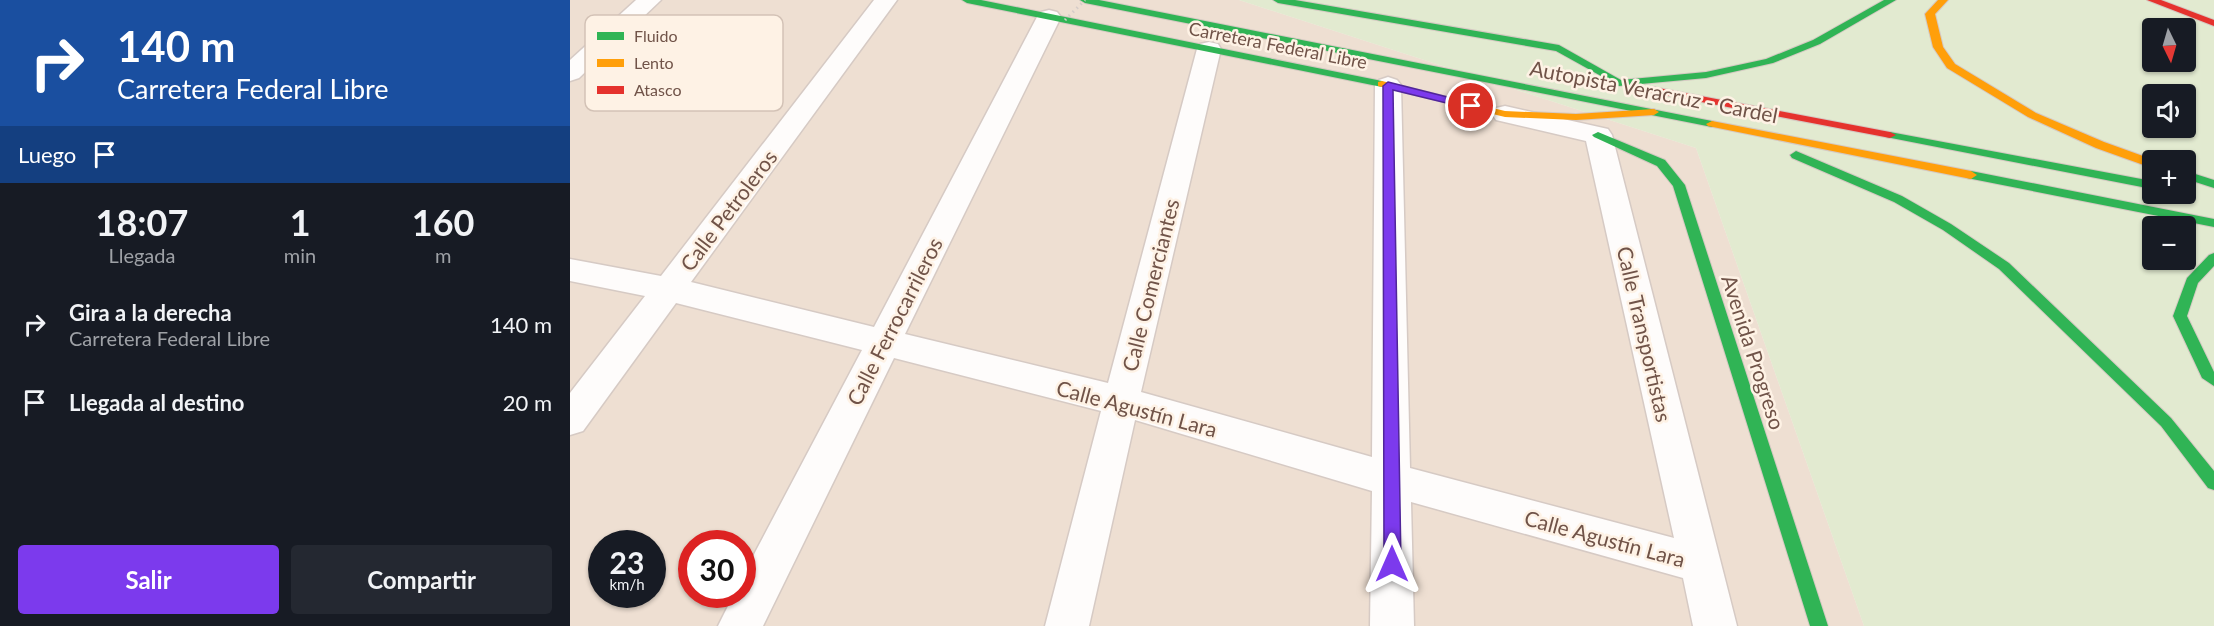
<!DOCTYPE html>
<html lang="es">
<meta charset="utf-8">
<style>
body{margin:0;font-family:Lato,sans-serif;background:#242831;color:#f1f3f6;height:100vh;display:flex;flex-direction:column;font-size:22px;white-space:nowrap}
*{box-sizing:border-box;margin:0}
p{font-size:20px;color:#9ea1a6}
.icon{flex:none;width:33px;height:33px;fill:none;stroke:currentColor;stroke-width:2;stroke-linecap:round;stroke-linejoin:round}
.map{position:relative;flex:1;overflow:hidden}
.drawer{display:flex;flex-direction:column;background:#171b24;width:570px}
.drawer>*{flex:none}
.banner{background:#1a4fa0;color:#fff;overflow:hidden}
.needle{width:39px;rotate:175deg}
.tools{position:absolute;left:1572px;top:18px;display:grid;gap:12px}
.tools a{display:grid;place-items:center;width:54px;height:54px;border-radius:6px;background:#171b24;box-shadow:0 2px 4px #0004;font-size:30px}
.speed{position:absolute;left:18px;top:530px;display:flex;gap:12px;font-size:30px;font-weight:700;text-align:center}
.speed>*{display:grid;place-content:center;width:78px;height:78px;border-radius:50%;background:#171b24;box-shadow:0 2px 4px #0004;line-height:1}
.speed small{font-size:15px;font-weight:400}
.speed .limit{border:9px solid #d22;background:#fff;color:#111}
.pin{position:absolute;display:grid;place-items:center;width:51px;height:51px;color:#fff;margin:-26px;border:3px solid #fff;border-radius:50%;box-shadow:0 2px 6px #0007}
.me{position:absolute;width:66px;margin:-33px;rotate:0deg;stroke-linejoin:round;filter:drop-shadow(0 0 4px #0008)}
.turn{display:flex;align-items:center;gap:21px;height:126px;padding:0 18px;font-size:27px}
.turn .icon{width:78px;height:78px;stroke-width:2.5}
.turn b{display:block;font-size:42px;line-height:51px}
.then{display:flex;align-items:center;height:57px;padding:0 18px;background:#0003;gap:12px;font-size:22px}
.eta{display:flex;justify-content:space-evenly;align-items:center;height:102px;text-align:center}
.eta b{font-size:36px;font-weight:700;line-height:42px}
.action{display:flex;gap:12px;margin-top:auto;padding:12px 18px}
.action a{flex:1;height:69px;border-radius:6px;background:#7c3aed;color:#fff;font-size:24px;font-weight:700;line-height:69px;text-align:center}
.action a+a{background:#242831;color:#f1f3f6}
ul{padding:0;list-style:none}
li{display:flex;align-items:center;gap:18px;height:78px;padding:0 18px}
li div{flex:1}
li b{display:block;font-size:22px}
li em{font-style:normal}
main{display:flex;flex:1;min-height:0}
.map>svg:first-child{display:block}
.residential{fill:#eedfd2;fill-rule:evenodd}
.green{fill:#e2ead0;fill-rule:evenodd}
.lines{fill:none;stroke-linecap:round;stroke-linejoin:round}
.street-casing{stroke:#d6cac4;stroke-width:3}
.fast-casing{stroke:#d5c9c2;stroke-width:2}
.slow-casing{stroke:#d5c9c2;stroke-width:2}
.jam-casing{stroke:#d5c9c2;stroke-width:2}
.street{fill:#fefcfb;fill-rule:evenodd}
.fast{fill:#30b455;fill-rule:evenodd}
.slow{fill:#ff9f0a;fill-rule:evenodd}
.jam{fill:#e5322d;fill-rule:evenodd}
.path-bridge{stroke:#d5ccc8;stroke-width:3;stroke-dasharray:1.5 4;stroke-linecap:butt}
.route{fill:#7c3aed;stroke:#51269a;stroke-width:1.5}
.labels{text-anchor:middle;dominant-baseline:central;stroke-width:5;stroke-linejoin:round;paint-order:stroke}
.far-street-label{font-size:18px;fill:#705348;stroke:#fef2e5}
.street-label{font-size:21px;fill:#705348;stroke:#fef2e5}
.key{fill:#fef2e5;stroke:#d3c2b6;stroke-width:1.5}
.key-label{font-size:16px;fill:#705348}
</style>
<main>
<section class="drawer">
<div class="banner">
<div class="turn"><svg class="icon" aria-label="right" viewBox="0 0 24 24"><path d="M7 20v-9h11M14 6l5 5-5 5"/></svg><div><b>140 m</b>Carretera Federal Libre</div></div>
<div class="then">Luego<svg class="icon" aria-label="arrive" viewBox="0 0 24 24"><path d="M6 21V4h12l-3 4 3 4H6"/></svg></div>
</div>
<div class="eta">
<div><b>18:07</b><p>Llegada</p></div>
<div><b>1</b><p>min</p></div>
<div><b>160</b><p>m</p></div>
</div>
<ul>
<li><svg class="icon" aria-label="right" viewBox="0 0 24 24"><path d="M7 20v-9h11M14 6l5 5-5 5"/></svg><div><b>Gira a la derecha</b><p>Carretera Federal Libre</p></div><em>140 m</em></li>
<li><svg class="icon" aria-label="arrive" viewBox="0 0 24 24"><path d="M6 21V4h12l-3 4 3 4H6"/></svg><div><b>Llegada al destino</b></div><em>20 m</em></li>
</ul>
<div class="action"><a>Salir</a><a>Compartir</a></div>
</section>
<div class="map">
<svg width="1644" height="626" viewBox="0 0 1644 626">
<rect width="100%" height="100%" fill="#f5ede5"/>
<!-- residential -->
<path class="residential" d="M0 0H669L1126 148 1294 626H0ZM32 543H82V594H32ZM122 543H172V594H122Z"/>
<!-- green -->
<path class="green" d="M669 0H1644V626H1294L1126 148ZM1582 28H1616V62H1582ZM1582 94H1616V128H1582ZM1582 160H1616V194H1582ZM1582 226H1616V260H1582Z"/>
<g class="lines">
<defs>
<g id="street">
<polygon points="66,0 91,0 9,78 0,81 0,60"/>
<polygon points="304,0 327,0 121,282 304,327 467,17 471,12 479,10 487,12 491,17 335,334 538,383 627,49 630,44 639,42 648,44 651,49 571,392 802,457 805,85 809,80 818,77 827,80 831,85 840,468 1104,538 1016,141 926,120 922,114 926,108 935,106 1038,129 1042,135 1167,626 1123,626 1113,578 841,502 844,626 800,626 802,491 565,420 519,626 475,626 531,411 324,358 193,626 148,626 164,594 172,594 172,577 292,350 106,303 13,431 0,435 0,393 75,296 0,281 0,259 91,276"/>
</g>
<g id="fast">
<polygon points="392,0 411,0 812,81 817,84 812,87 397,3"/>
<polygon points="510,0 529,0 1142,121 1148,124 1142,127 515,3"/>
<polygon points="703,0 725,0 989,45 1051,80 1136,72 1196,59 1243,40 1314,0 1326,0 1250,44 1203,63 1136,78 1049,86 986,51 708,3"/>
<polygon points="1028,132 1095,160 1115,185 1258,626 1240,626 1103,186 1087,166 1024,137 1022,135"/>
<polygon points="1320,132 1582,181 1582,189 1316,137 1314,135"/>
<polygon points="1226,151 1332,196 1381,224 1439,263 1601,418 1644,471 1644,490 1638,488 1591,426 1429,269 1373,230 1324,202 1222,158 1220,155"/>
<polygon points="1401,171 1644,219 1644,227 1397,178 1395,175"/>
<polygon points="1616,171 1644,180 1644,188 1616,179"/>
<polygon points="1644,253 1644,266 1628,283 1617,316 1644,372 1644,386 1632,378 1603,316 1617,278 1639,255"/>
</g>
<g id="slow">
<polygon points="1368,0 1378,0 1365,14 1373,47 1385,64 1466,113 1534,142 1584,160 1582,168 1526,148 1458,117 1377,68 1363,47 1355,14"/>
<polygon points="812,81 935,111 1006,114 1084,109 1089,112 1084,115 1006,120 935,117 808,86 808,82"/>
<polygon points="1142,121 1401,171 1407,175 1401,179 1138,126 1136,124"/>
</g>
<g id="jam">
<polygon points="1577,0 1591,0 1644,20 1644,26"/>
<polygon points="1083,87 1320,132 1326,135 1320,138 1079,92 1079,88"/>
</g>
</defs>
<!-- street casing -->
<use href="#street" class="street-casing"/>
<!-- fast casing -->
<use href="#fast" class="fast-casing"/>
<!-- slow casing -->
<use href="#slow" class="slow-casing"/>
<!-- jam casing -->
<use href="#jam" class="jam-casing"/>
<!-- street -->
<use href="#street" class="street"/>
<!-- fast -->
<use href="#fast" class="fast"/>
<!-- slow -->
<use href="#slow" class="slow"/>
<!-- jam -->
<use href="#jam" class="jam"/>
<!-- path-bridge -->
<polyline class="path-bridge" points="495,20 515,0"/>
</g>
<!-- route -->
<polygon class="route" points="818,82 905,104 906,106 901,109 823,90 831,564 828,569 822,572 816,569 814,564 813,86"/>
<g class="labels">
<!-- far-street labels -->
<g class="far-street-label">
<text transform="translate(708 45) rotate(11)">Carretera Federal Libre</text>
</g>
<!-- street labels -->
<g class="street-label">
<text transform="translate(1084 91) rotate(11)">Autopista Veracruz - Cardel</text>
<text transform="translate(158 210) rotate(-53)">Calle Petroleros</text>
<text transform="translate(580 285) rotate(-76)">Calle Comerciantes</text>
<text transform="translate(324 321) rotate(-63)">Calle Ferrocarrileros</text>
<text transform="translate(1075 334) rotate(77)">Calle Transportistas</text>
<text transform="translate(1184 352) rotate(72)">Avenida Progreso</text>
<text transform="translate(567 408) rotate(15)">Calle Agustín Lara</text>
<text transform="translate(1035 538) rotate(15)">Calle Agustín Lara</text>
</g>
</g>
<!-- legend -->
<rect x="15" y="15" width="198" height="96" rx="9" class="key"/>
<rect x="27" y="32" width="27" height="8" fill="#30b455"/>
<rect x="27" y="59" width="27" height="8" fill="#ff9f0a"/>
<rect x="27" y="86" width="27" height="8" fill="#e5322d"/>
<g class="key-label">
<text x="64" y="42">Fluido</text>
<text x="64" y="69">Lento</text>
<text x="64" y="96">Atasco</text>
</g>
</svg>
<div class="tools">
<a><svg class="needle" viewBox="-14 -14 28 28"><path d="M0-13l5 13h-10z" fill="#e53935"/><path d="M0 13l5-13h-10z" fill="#9ea1a6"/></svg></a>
<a><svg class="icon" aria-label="sound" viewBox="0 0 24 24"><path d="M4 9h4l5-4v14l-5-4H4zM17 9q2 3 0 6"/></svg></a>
<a>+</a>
<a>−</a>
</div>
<div class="speed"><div>23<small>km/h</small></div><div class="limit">30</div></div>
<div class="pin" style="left:901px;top:106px;background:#d93025"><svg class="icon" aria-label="arrive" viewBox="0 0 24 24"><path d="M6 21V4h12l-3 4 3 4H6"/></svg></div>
<svg class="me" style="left:822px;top:564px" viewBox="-20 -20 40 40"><path d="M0-17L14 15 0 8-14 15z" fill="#7c3aed" stroke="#fff" stroke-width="4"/></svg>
</div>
</main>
